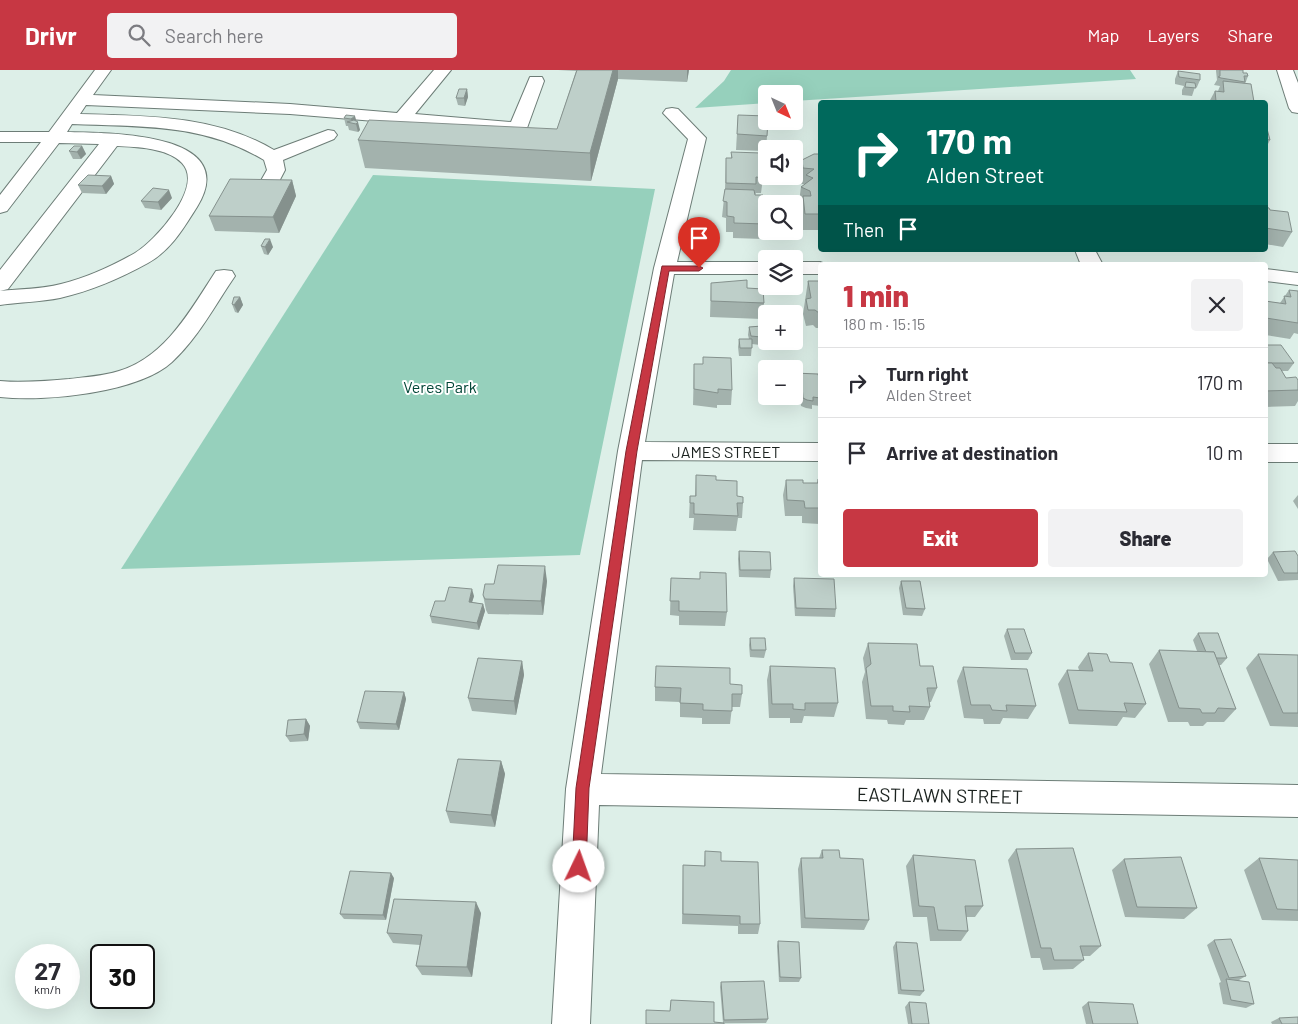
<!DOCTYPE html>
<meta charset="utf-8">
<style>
body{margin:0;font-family:Barlow,sans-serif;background:#f2f2f3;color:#2b2b33;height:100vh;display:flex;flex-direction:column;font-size:19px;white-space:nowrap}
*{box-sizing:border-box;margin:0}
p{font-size:16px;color:#7c7c81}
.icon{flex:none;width:28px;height:28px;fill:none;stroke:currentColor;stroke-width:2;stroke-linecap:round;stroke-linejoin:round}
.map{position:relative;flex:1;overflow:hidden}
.sheet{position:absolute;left:818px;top:192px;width:450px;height:315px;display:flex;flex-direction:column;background:#fff;border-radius:5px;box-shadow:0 5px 20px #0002}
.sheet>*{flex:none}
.top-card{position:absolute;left:818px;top:30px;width:450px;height:152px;border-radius:5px;box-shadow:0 5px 20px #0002;background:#00695c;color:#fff;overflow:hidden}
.needle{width:32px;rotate:137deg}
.controls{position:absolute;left:758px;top:15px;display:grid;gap:10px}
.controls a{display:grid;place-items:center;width:45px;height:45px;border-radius:5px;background:#fff;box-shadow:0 5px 20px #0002;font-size:25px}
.speed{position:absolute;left:15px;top:874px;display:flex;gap:10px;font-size:25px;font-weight:700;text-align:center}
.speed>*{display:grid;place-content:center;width:65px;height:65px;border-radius:50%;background:#fff;box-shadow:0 5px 20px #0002;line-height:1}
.speed small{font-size:12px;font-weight:400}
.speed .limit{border:2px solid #111;border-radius:8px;background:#fff;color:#111}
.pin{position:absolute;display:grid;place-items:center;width:42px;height:42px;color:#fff;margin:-51px -21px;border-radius:50% 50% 50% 0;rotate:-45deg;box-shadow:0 0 5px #0007}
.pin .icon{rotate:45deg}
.me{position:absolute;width:55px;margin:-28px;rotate:3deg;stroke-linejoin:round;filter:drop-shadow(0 0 4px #0008)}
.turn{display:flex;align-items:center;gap:18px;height:105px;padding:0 25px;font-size:22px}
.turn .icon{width:65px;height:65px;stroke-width:2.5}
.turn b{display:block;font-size:35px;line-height:42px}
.then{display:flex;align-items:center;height:48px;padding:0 25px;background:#0003;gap:10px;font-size:19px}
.round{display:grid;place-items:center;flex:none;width:52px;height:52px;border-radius:5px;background:#f2f2f3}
.head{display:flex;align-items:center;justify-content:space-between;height:85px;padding:0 25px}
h1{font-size:30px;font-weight:800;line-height:38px;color:#c73743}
.action{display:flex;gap:10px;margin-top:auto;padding:10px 25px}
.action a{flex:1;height:58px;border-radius:5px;background:#c73743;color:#fff;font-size:20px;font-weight:800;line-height:58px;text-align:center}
.action a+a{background:#f2f2f3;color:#2b2b33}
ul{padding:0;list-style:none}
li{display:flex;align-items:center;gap:15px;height:70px;padding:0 25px;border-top:1px solid #e1e1e2}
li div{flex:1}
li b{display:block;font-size:19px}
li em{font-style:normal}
header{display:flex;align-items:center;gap:30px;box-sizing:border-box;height:70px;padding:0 25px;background:#c73743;color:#fff}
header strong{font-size:24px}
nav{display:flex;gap:28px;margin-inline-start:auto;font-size:18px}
.search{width:350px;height:45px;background:#f2f2f3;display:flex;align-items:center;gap:12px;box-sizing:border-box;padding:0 18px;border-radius:5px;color:#7c7c81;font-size:19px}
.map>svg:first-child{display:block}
.green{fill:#96d0bc}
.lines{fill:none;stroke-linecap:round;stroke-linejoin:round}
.minor-casing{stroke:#6d7d77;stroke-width:2}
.minor{fill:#fff;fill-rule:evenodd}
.wall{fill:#a3b2ad}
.shaded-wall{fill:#85918d}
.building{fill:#becfc9;stroke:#85918d}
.route{fill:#c73743;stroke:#81242c}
.labels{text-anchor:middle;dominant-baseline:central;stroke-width:4;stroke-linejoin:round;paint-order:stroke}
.park-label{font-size:16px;fill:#014536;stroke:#fff}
.street-label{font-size:16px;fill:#1b221f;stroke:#fff}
.near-street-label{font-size:19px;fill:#1b221f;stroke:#fff}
</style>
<header>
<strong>Drivr</strong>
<div class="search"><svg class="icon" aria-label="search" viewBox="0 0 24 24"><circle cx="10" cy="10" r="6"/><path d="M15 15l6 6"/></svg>Search here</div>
<nav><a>Map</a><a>Layers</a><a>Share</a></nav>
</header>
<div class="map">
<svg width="1298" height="954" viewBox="0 0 1298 954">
<rect width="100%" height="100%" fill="#ddefe8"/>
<!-- green -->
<g class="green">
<polygon points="731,0 1130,0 1136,9 794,31 794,24 766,24 766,33 695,38 724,11"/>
<polygon points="373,105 655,119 580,485 121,499"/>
</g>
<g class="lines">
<defs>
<g id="minor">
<path d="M95 0H111L93 25 290 34 397 43 434 0H451L415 44 511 52 530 7H542L544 11 527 58 524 62 518 63 290 44 86 35 80 44C147 46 215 45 274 80L328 60 334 61 337 65 334 69 283 90 285 100 272 125H258L255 121 267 100 264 90C203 53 141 57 72 54L67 62C109 63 243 62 197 137 183 159 171 180 148 193 121 208 91 221 60 228 40 232 20 232 0 235V221C20 219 41 219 61 214 86 208 112 196 135 183 154 172 205 117 182 93 168 78 137 77 117 76L8 219 0 221V200L99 74 59 73 7 141 0 143V125L41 72H0V62H49Z"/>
<polygon points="1277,0 1293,0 1298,13 1298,43 1292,42 1289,38"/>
<polygon points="672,38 678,39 706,68 677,192 766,192 766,204 674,204 645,372 820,373 820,391 642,390 601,704 1298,715 1298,747 599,735 590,954 552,954 566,719 618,381 654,198 688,69 663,43 666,39"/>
<polygon points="1075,180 1095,180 1103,195 1081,195"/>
<polygon points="794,192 820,192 828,195 820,195 820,204 794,204"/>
<polygon points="1265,199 1298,203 1298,215 1265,211"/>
<path d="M224 200 232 201 235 206C215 235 198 268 172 292 138 323 45 332 0 327V311C23 313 46 311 69 309 86 307 103 306 119 301 166 287 191 239 216 201Z"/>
<rect x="1265" y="374" width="33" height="18"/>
</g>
</defs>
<!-- minor casing -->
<use href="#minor" class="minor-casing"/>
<!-- minor -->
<use href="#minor" class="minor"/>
</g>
<!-- wall -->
<g class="wall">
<polygon points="558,0 689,0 687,12 618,9 591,111 365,98 358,70 557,59 576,1"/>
<polygon points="1216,0 1243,0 1243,3 1248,6 1245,14 1254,32 1259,32 1209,32 1215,21 1218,21 1220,16 1214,15 1217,10 1216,1"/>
<polygon points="1178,1 1200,10 1197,17 1195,17 1192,26 1182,25 1182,20 1184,16 1175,14 1175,9"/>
<polygon points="467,19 468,27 465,36 458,35 456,28"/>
<polygon points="346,45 356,51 360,60 358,62 349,60 348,56 346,56 344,48"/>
<polygon points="738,45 767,66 766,81 736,80"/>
<polygon points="1265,55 1270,70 1266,78 1265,77"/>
<polygon points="82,76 86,84 81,89 73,89 69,81"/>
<polygon points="731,82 763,108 761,123 756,123 755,125 765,154 763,169 733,168 733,162 726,162 726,148 722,147 725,119 726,88 731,88"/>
<polygon points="820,84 820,160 803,160 801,142 802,133 799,132 801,117 805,114 801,114 800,105 802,90"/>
<polygon points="111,106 114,114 106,124 82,123 78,115"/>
<polygon points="292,110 296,126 279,163 215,161 209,146"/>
<polygon points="172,128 161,140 145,138 141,131"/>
<polygon points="1265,137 1270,140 1292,162 1283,177 1265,174"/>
<polygon points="261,176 273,177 268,185 264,184"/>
<polygon points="808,211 820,211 820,258 816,258 813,255 806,256 803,244"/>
<polygon points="711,213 747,218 764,233 762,249 710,247"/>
<polygon points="1289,220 1298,221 1298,264 1294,263 1290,269 1265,265 1265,231 1280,233"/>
<polygon points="240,227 243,235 238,243 235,242 232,234"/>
<polygon points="762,256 760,275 752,274 751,286 739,286 738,277 739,269 749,269 748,265 749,257"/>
<polygon points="1265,275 1294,293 1288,301 1282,301 1286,308 1298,310 1298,331 1295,336 1265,337"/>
<polygon points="703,287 732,320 731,335 717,335 717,338 693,335 694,294 703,294"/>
<polygon points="794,303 820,308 820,336 812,335 812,339 806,338 801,336 800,323 794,323"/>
<polygon points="696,405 716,410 743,433 742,448 738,448 736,461 693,460 694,448 689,448 690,426 695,426"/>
<polygon points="818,409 820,410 820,454 802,453 802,446 785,446 783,425 786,410 803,413 817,413"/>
<polygon points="1298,425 1298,439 1293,431"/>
<polygon points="739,481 771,500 770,508 739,507 738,489"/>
<polygon points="1273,482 1298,486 1298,510 1278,511 1267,489"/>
<polygon points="671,508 727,542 725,556 679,555 679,546 670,545"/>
<polygon points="794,508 836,539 835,547 795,546 793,516"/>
<polygon points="547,511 543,545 488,544 486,540 483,525"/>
<polygon points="901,511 925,539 922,546 903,545 899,518"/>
<polygon points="474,526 472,532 483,534 485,541 479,560 432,553 430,546 445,531"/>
<polygon points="1007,559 1032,583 1028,590 1011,590 1004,566"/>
<polygon points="1198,563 1227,588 1221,595 1219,595 1236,639 1224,652 1207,652 1203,656 1190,656 1188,652 1168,652 1149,594 1159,580 1197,581 1193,570"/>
<polygon points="750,568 766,580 764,588 750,587 749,575"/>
<polygon points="868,573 920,596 937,618 931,632 929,632 930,637 924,650 906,650 904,655 888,654 887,650 866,649 862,612 865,602 863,588"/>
<polygon points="1088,583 1110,592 1146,634 1135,648 1123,647 1117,656 1069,654 1058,614 1067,600 1079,600 1078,597"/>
<polygon points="1258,584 1298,585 1298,657 1270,656 1246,598"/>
<polygon points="522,591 524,605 516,645 472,641 468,628"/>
<polygon points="770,596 838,633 834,647 804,646 802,653 790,653 790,648 769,648 767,610"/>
<polygon points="963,597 1036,636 1028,649 1003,648 1000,654 984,654 983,649 964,648 957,611"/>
<polygon points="730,614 742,624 740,637 732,637 730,654 702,654 702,648 680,647 680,632 655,631 655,617"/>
<polygon points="404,622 406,629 399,660 360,659 357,652"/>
<polygon points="306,649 310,656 308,671 290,672 286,666"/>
<polygon points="501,691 505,704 495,757 450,753 446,741"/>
<polygon points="1016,779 1101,876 1090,886 1083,886 1084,890 1073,899 1043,900 1040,888 1031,888 1008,790"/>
<polygon points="822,780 840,788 869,850 864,860 801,858 798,799 801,788 819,788"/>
<polygon points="705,781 721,791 760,854 758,864 738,864 738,856 682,854 683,795 704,796"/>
<polygon points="913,785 983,836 975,847 966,847 968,861 961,871 930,871 927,847 913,847 906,796"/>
<polygon points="1259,788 1298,790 1298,851 1262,850 1244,800"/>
<polygon points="1124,789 1197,838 1184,849 1125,847 1112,800"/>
<polygon points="394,808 386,850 344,849 340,844"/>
<polygon points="481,843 472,907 422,905 416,896 420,875 393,873 387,863"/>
<polygon points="1214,870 1246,906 1239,910 1254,934 1246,938 1223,934 1219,913 1221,912 1207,875"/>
<polygon points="778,871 801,908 799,912 779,912 777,876"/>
<polygon points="896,872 924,921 920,926 898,924 893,877"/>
<polygon points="721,912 768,949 766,953 646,954 670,941 671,930 714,952 723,953 720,917"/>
<polygon points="909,932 929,954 908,954 905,937"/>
<polygon points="1088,932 1138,954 1086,954 1082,937"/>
<polygon points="1279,948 1298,954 1272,954 1271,952"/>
</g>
<!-- shaded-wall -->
<g class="shaded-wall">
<polygon points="613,0 618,0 618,9 591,111 590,83"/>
<polygon points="687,0 689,0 687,12"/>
<polygon points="467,19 468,27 465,36 464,28"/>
<polygon points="355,46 357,53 358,52 360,60 358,62 356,54 352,53 351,49"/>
<polygon points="82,76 86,84 81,89 77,82"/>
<polygon points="111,106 114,114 106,124 102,116"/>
<polygon points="292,110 296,126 279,163 273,147"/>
<polygon points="169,120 172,128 161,140 158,132"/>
<polygon points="270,169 273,177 268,185 265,177"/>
<polygon points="240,227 243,235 238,243 234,235"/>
<polygon points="545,496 547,511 543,545 541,531"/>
<polygon points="472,519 474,526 470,539 469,532"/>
<polygon points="483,534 485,541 479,560 477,553"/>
<polygon points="522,591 524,605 516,645 514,631"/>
<polygon points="404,622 406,629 399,660 396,654"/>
<polygon points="306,649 310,656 308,671 304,664"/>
<polygon points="501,691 505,704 495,757 491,745"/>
<polygon points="391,803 394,808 386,850 383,845"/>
<polygon points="476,832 481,843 472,907 467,897"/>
</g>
<!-- building -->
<g class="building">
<polygon points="577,0 613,0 590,83 358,70 369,50 557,59"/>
<polygon points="1220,0 1243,0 1243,3 1247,3 1248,6 1244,6 1245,12 1221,8 1218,7 1220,6"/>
<polygon points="1178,1 1200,4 1200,10 1179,7"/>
<polygon points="1223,11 1251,14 1254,32 1259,32 1224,32 1216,31 1215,21 1224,22"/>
<polygon points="1186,12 1195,13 1196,18 1185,17"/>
<polygon points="459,19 467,19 464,28 456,28"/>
<polygon points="346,45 355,46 351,49 344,48"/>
<polygon points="738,45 766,46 766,51 768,51 767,66 737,64"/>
<polygon points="354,50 358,52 356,54 347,52"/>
<polygon points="1265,55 1266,55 1270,70 1265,69"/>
<polygon points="74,76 82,76 77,82 69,81"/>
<polygon points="731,82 761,83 763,108 756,107 756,114 726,113 726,88 732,88"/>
<polygon points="814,84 820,84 820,144 805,144 803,126 811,126 810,121 801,117 813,108 806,105 814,99 803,98 802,90"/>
<polygon points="88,105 111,106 102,116 78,115"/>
<polygon points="230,109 292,110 273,147 209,146"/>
<polygon points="153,118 169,120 158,132 141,131"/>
<polygon points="725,119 754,120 755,125 763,125 765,154 734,153 734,147 727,146 727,132 723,131"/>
<polygon points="1265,137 1269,138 1270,140 1288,142 1292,162 1265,158 1266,161 1265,161"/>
<polygon points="265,169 270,169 265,177 261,176"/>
<polygon points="747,210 747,218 763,219 764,233 711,231 711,213"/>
<polygon points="808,211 820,211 820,243 819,243 815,240 808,240 806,229 811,228"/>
<polygon points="1289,220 1298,221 1298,253 1266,248 1265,231 1286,234 1284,226 1291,227"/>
<polygon points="234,227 240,227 234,235 232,234"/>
<polygon points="762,256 761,267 751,266 749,257"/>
<polygon points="739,269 752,269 752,278 740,278"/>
<polygon points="1265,275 1281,275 1294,293 1268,293 1265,288"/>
<polygon points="703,287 731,288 732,320 718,319 718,323 694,319 694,294 703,294"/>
<polygon points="1265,291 1266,293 1272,293 1276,298 1280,298 1286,308 1296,307 1298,310 1298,320 1265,321"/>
<polygon points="794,303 818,304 819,308 820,308 820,328 813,327 813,331 807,330 803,328 802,315 796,315"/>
<polygon points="696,405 716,406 716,410 737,411 737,426 743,427 743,433 737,433 738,446 694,444 694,433 690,433 690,426 696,426"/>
<polygon points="818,409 820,410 820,438 805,438 804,431 787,430 786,410 803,410 803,413 818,413"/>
<polygon points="739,481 770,482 771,500 740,500"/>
<polygon points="1295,481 1298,486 1298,503 1284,503 1273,482"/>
<polygon points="498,495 545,496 541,531 485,529 483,525 485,514 494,514"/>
<polygon points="700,502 726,503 727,542 679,541 679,531 670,531 671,508 700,509"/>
<polygon points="794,508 834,509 836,539 796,538"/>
<polygon points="901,511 920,511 925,539 906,538"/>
<polygon points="449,517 472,519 469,532 483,534 477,553 430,546 435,531 445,531"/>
<polygon points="1007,559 1024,559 1032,583 1015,583"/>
<polygon points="1198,563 1218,563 1227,588 1216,588 1214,582 1206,582"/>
<polygon points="750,568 765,568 766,580 751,580"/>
<polygon points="868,573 917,574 920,596 933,596 937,618 927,618 930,637 909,636 910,642 893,641 893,636 871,636 866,598 871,594"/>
<polygon points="1159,580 1214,582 1236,639 1218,638 1215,643 1202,643 1200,639 1179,638"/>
<polygon points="1088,583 1107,584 1110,592 1132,593 1146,634 1124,633 1127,642 1078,640 1067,600 1093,601"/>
<polygon points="1258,584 1298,585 1298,643 1283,643"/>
<polygon points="478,588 522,591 514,631 468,628"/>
<polygon points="656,596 730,598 730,614 742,615 742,624 732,624 732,641 703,640 703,634 680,633 681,618 655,617"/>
<polygon points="770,596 835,598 838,633 805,633 805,640 793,639 793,634 772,634"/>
<polygon points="963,597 1027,599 1036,636 1006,635 1007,641 992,640 990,635 971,635"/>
<polygon points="365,621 404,622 396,654 357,652"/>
<polygon points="306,649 304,664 286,666 288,650"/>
<polygon points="458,689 501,691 491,745 446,741"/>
<polygon points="1073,778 1101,876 1080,876 1084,890 1054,890 1051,878 1041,878 1016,779"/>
<polygon points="822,780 839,780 840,788 863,789 869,850 805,848 801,788 823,788"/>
<polygon points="705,781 721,782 721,791 758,792 760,854 740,854 740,846 683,844 683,795 705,796"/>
<polygon points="913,785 975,790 983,836 965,836 968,861 938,860 934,837 919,836"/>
<polygon points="1181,787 1197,838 1137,837 1124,789"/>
<polygon points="1259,788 1298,790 1298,840 1277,839"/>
<polygon points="350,801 391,803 383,845 340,844"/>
<polygon points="394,829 476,832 467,897 416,896 422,865 387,863"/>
<polygon points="1231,869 1246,906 1229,908 1214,870"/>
<polygon points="778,871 799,872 801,908 780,907"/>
<polygon points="896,872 917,873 924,921 901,920"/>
<polygon points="1226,909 1249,912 1254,934 1231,930"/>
<polygon points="764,911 768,949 724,950 721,912"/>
<polygon points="671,930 714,932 714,952 724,953 724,954 646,954 646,940 670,941"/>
<polygon points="909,932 926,933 929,954 912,954"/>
<polygon points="1088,932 1133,934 1138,954 1093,954"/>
<polygon points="1298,947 1298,954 1282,954 1279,948"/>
</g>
<!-- route -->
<polygon class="route" points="662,196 699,196 703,198 699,201 669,201 637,381 616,531 589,718 586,797 584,802 579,804 574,802 572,797 576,718 626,381"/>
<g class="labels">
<!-- park labels -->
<g class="park-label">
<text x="440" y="316">Veres Park</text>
</g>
<!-- street labels -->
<g class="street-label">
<text x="726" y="381">JAMES STREET</text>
</g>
<!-- near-street labels -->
<g class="near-street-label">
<text transform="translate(940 725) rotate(1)">EASTLAWN STREET</text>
</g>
</g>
</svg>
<div class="controls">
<a><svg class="needle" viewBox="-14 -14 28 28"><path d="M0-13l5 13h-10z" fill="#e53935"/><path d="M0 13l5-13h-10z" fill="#7c7c81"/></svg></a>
<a><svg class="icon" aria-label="sound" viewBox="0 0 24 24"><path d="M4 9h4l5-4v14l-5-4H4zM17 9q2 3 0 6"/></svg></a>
<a><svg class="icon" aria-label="search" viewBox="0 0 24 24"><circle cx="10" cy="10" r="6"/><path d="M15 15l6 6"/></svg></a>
<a><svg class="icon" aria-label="layers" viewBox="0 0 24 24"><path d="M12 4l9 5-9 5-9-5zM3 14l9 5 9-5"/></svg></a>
<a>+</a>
<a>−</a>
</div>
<div class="speed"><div>27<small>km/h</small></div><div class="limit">30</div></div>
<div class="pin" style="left:699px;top:198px;background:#d93025"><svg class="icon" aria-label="arrive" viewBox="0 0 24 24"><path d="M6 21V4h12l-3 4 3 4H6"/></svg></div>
<svg class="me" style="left:579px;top:797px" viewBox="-20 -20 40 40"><circle r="19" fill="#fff"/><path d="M0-13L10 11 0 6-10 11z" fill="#c73743"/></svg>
<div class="top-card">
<div class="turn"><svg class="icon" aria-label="right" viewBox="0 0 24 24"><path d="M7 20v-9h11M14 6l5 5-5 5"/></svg><div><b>170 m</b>Alden Street</div></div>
<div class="then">Then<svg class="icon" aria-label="arrive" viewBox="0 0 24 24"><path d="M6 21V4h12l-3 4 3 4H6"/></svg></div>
</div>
<section class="sheet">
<div class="head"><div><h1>1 min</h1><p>180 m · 15:15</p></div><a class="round"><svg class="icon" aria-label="close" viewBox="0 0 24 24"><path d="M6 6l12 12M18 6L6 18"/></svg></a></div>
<ul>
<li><svg class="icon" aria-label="right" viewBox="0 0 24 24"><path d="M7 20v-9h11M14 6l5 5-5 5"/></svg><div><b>Turn right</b><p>Alden Street</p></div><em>170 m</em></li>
<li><svg class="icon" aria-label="arrive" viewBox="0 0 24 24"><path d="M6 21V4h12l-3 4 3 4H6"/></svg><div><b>Arrive at destination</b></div><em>10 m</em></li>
</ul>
<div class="action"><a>Exit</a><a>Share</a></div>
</section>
</div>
